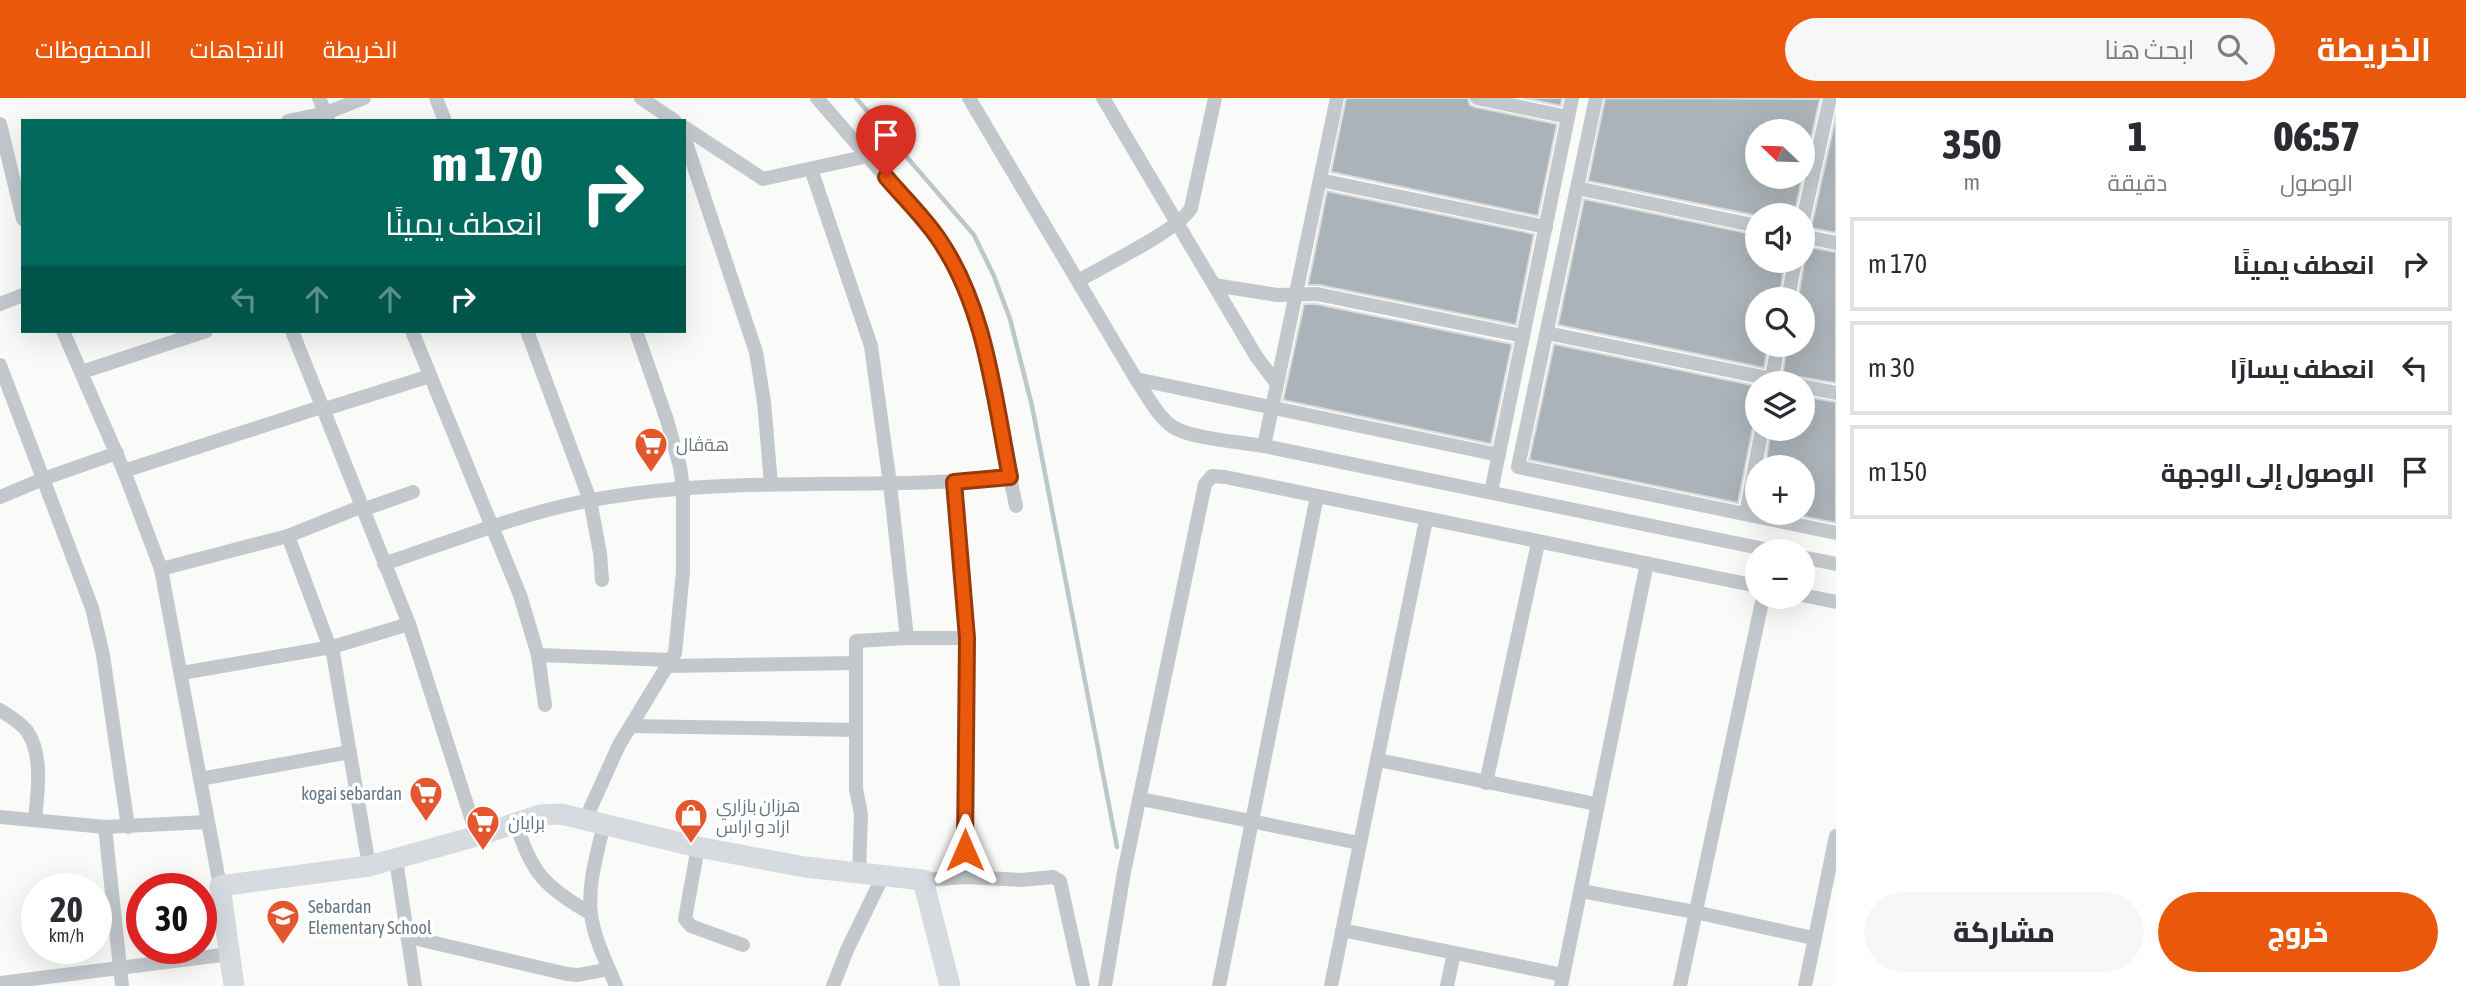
<!DOCTYPE html>
<html lang="ar">
<meta charset="utf-8">
<style>
body{margin:0;font-family:"Asap Condensed",Cairo,sans-serif;background:#f7f7f7;color:#2b2b33;direction:rtl;height:100vh;display:flex;flex-direction:column;font-size:26px;white-space:nowrap}
*{box-sizing:border-box;margin:0}
p{font-size:23px;color:#7c7c81}
.icon{flex:none;width:38px;height:38px;fill:none;stroke:currentColor;stroke-width:2;stroke-linecap:round;stroke-linejoin:round}
.map{position:relative;flex:1;overflow:hidden;direction:ltr}
.sheet{display:flex;flex-direction:column;background:#fff;width:630px}
.sheet>*{flex:none}
.hud{position:absolute;left:21px;top:21px;width:665px;height:214px;border-radius:0px;box-shadow:0 7px 28px #0002;direction:rtl;background:#00695c;color:#fff;overflow:hidden}
.needle{width:46px;rotate:293deg}
.fabs{position:absolute;left:1745px;top:21px;display:grid;gap:14px}
.fabs a{display:grid;place-items:center;width:70px;height:70px;border-radius:50%;background:#fff;box-shadow:0 7px 28px #0002;font-size:35px}
.speed{position:absolute;left:21px;top:775px;display:flex;gap:14px;font-size:35px;font-weight:700;text-align:center}
.speed>*{display:grid;place-content:center;width:91px;height:91px;border-radius:50%;background:#fff;box-shadow:0 7px 28px #0002;line-height:1}
.speed small{font-size:18px;font-weight:400}
.speed .limit{border:10px solid #d22;background:#fff;color:#111}
.pin{position:absolute;display:grid;place-items:center;width:60px;height:60px;color:#fff;margin:-72px -30px;border-radius:50% 50% 50% 0;rotate:-45deg;box-shadow:0 0 7px #0007}
.pin .icon{rotate:45deg}
.me{position:absolute;width:77px;margin:-38px;rotate:0deg;stroke-linejoin:round;filter:drop-shadow(0 0 5px #0008)}
.turn{display:flex;align-items:center;gap:24px;height:147px;padding:0 28px;font-size:32px}
.turn .icon{width:91px;height:91px;stroke-width:2.5}
.turn b{display:block;font-size:49px;line-height:60px}
.lanes{display:flex;align-items:center;height:66px;padding:0 28px;background:#0003;justify-content:center;gap:35px;direction:ltr}
.lanes .off{opacity:.35}
.eta{display:flex;justify-content:space-evenly;align-items:center;height:119px;text-align:center}
.eta b{font-size:42px;font-weight:800;line-height:49px}
.button{display:flex;gap:14px;margin-top:auto;padding:14px 28px}
.button a{flex:1;height:80px;border-radius:42px;background:#ea580c;color:#fff;font-size:28px;font-weight:800;line-height:80px;text-align:center}
.button a+a{background:#f7f7f7;color:#2b2b33}
ul{padding:0;list-style:none}
li{display:flex;align-items:center;gap:21px;height:94px;margin:0 14px 10px;padding:0 14px;border:4px solid #e1e1e2;border-radius:0px}
li div{flex:1}
li b{display:block;font-size:26px}
li em{font-style:normal}
header{display:flex;align-items:center;gap:42px;box-sizing:border-box;height:98px;padding:0 35px;background:#ea580c;color:#fff}
header strong{font-size:33px}
nav{display:flex;gap:38px;margin-inline-start:auto;font-size:24px}
.search{width:490px;height:63px;background:#f7f7f7;display:flex;align-items:center;gap:18px;box-sizing:border-box;padding:0 24px;border-radius:38px;color:#7c7c81;font-size:26px}
main{display:flex;flex:1;min-height:0}
.map>svg:first-child{display:block}
.lines{fill:none;stroke-linecap:round;stroke-linejoin:round}
.stream{stroke:#bbc7cb;stroke-width:4.5}
.building{fill:#aab3b9;stroke:#dcdcda;stroke-width:2;fill-rule:evenodd}
.street{stroke:#c3c8cc;stroke-width:14}
.secondary{stroke:#d6dbdf;stroke-width:21}
.route-casing{stroke:#983908;stroke-width:18}
.route{stroke:#ea580c;stroke-width:12}
.labels{text-anchor:middle;dominant-baseline:central;stroke-width:7;stroke-linejoin:round;paint-order:stroke}
.poi-label{font-size:18px;fill:#657683;stroke:#fff;text-anchor:start}
</style>
<header>
<strong>الخريطة</strong>
<div class="search"><svg class="icon" aria-label="search" viewBox="0 0 24 24"><circle cx="10" cy="10" r="6"/><path d="M15 15l6 6"/></svg>ابحث هنا</div>
<nav><a>الخريطة</a><a>الاتجاهات</a><a>المحفوظات</a></nav>
</header>
<main>
<section class="sheet">
<div class="eta">
<div><b>06:57</b><p>الوصول</p></div>
<div><b>1</b><p>دقيقة</p></div>
<div><b>350</b><p>m</p></div>
</div>
<ul>
<li><svg class="icon" aria-label="right" viewBox="0 0 24 24"><path d="M7 20v-9h11M14 6l5 5-5 5"/></svg><div><b>انعطف يمينًا</b></div><em>170 m</em></li>
<li><svg class="icon" aria-label="left" viewBox="0 0 24 24"><path d="M17 20v-9H6M10 6l-5 5 5 5"/></svg><div><b>انعطف يسارًا</b></div><em>30 m</em></li>
<li><svg class="icon" aria-label="arrive" viewBox="0 0 24 24"><path d="M6 21V4h12l-3 4 3 4H6"/></svg><div><b>الوصول إلى الوجهة</b></div><em>150 m</em></li>
</ul>
<div class="button"><a>خروج</a><a>مشاركة</a></div>
</section>
<div class="map">
<svg width="1836" height="888" viewBox="0 0 1836 888">
<rect width="100%" height="100%" fill="#fafaf8"/>
<g class="lines">
<!-- stream -->
<polyline class="stream" points="856,0 974,137 994,178 1010,221 1032,308 1117,749"/>
</g>
<!-- building -->
<g class="building">
<polygon points="1346,0 1468,0 1470,7 1475,9 1557,26 1538,118 1331,74"/>
<polygon points="1524,0 1562,0 1561,8"/>
<path d="M1605 0 1820 1 1794 117H1753L1588 83ZM1757 33H1802V79H1757Z"/>
<polygon points="1836,17 1836,135 1811,130"/>
<polygon points="1327,93 1534,136 1516,227 1319,187 1308,187"/>
<polygon points="1584,101 1757,137 1757,163 1785,163 1779,201 1757,201 1757,247 1768,247 1764,270 1558,227"/>
<polygon points="1802,148 1836,154 1836,285 1798,279 1783,274 1787,247 1802,247 1802,201 1798,201 1804,165"/>
<polygon points="1304,206 1316,206 1512,246 1491,346 1283,302"/>
<polygon points="1554,246 1757,288 1757,323 1753,329 1738,405 1529,362"/>
<polygon points="1802,298 1836,304 1836,425 1786,415 1802,415 1809,381 1802,380 1802,369 1765,369 1771,331 1802,331"/>
</g>
<g class="lines">
<!-- street -->
<g class="street">
<polyline points="319,0 328,21"/>
<polyline points="436,0 445,23"/>
<polyline points="641,0 675,23"/>
<polyline points="817,0 938,140 959,178 977,221 1016,408"/>
<path d="M969 0 1136 281C1147 297 1157 318 1173 329 1192 341 1241 344 1264 348L1774 453"/>
<polyline points="1103,0 1256,258 1277,286"/>
<polyline points="1477,0 1568,19"/>
<polyline points="1596,0 1518,369 1836,435"/>
<polyline points="288,23 326,15 364,0"/>
<polyline points="0,26 23,121"/>
<polyline points="684,29 763,81 868,58"/>
<polyline points="684,39 756,254 764,304 771,386"/>
<polyline points="811,71 871,248 890,386 907,540"/>
<polyline points="1320,82 1546,129"/>
<polyline points="1577,90 1757,128"/>
<polyline points="1802,127 1830,0"/>
<polyline points="1802,138 1836,145"/>
<path d="M1078 183C1103 168 1179 132 1191 110L1215 0"/>
<polyline points="1214,187 1277,197 1317,196 1523,238"/>
<polyline points="1788,201 1795,163"/>
<polyline points="0,206 23,197"/>
<polyline points="63,233 124,373 161,471 220,788"/>
<polyline points="292,233 409,526 477,738"/>
<polyline points="412,233 520,497 538,557 545,607"/>
<polyline points="527,233 590,402 600,455 602,482"/>
<polyline points="1547,235 1791,285"/>
<polyline points="0,267 92,510 103,557 128,729"/>
<polyline points="82,274 206,233"/>
<polyline points="1136,281 1499,357"/>
<polyline points="1771,285 1778,247"/>
<polyline points="1802,288 1836,295"/>
<polyline points="322,312 430,278"/>
<polyline points="1264,348 1337,0"/>
<polyline points="124,373 321,309"/>
<polyline points="954,384 967,540 965,779"/>
<polyline points="1491,394 1572,0"/>
<polyline points="0,399 43,381 117,355"/>
<polyline points="362,412 413,394"/>
<polyline points="1746,416 1762,331"/>
<polyline points="288,438 330,550"/>
<polyline points="1802,459 1836,466"/>
<path d="M384 466C452 443 521 415 592 402 730 376 871 393 1010 379"/>
<polyline points="161,471 288,438 360,409"/>
<polyline points="1802,497 1836,504"/>
<polyline points="332,549 369,768"/>
<polyline points="538,557 671,562"/>
<polyline points="667,568 856,565"/>
<polyline points="182,575 332,549 409,526"/>
<path d="M0 612C9 618 20 624 27 633 43 656 38 694 35 721"/>
<polyline points="631,628 856,632"/>
<polyline points="1378,662 1596,706"/>
<polyline points="200,681 350,654"/>
<polyline points="1486,685 1538,445"/>
<polyline points="1141,701 1359,745"/>
<polyline points="0,719 105,729 207,724"/>
<polyline points="586,720 619,647 675,555 683,474 683,390 680,369 667,322 636,233"/>
<path d="M516 724C530 774 546 790 590 815"/>
<path d="M604 725C598 753 587 787 591 816 594 841 607 865 616 888"/>
<polyline points="105,729 122,888"/>
<polyline points="698,749 685,821 691,828 743,847"/>
<polyline points="396,762 415,888"/>
<polyline points="859,776 861,716 856,691 856,543 907,540 967,540"/>
<polyline points="923,782 965,779 1021,782 1053,779 1060,783 1083,888"/>
<polyline points="1581,793 1695,814 1813,840"/>
<polyline points="1342,832 1563,877"/>
<polyline points="409,839 567,876 578,877 609,871"/>
<polyline points="0,885 230,856"/>
<polyline points="833,888 847,852 883,778"/>
<polyline points="1105,888 1124,774 1205,386 1212,378 1225,379 1757,488"/>
<polyline points="1219,888 1317,398"/>
<polyline points="1331,888 1426,422"/>
<polyline points="1447,888 1454,855"/>
<polyline points="1561,888 1647,465"/>
<polyline points="1680,888 1763,499"/>
<polyline points="1805,888 1836,738"/>
</g>
<!-- secondary -->
<polyline class="secondary" points="234,888 220,788 369,768 477,738 540,717 561,716 698,749 805,769 923,782 950,888"/>
</g>
<g class="lines">
<defs>
<path id="route" d="M886 79C903 99 923 118 938 140 986 209 994 299 1010 379L954 384 967 540 965 752"/>
</defs>
<!-- route casing -->
<use href="#route" class="route-casing"/>
<!-- route -->
<use href="#route" class="route"/>
</g>
<!-- icons -->
<defs>
<symbol id="supermarket-pin" viewBox="-11 -11 22 30"><path d="M0 17L-7.5 6A9.5 9.5 0 1 1 7.5 6Z" fill="#e4572e" stroke="#fff"/><path d="M-6-5.5h2.5l.6 2H6L4.5 2H-2.5L-4.4-4H-6ZM-1.5 3.2a1.3 1.3 0 1 0 .1 0ZM3 3.2a1.3 1.3 0 1 0 .1 0Z" fill="#fff"/></symbol>
<symbol id="shop-pin" viewBox="-11 -11 22 30"><path d="M0 17L-7.5 6A9.5 9.5 0 1 1 7.5 6Z" fill="#e4572e" stroke="#fff"/><path d="M-5-2.5h2.3a2.7 3.5 0 0 1 5.4 0H5L5.5 6h-11ZM-1.5-2.5h3a1.5 2.3 0 0 0-3 0Z" fill="#fff"/></symbol>
<symbol id="school-pin" viewBox="-11 -11 22 30"><path d="M0 17L-7.5 6A9.5 9.5 0 1 1 7.5 6Z" fill="#e4572e" stroke="#fff"/><path d="M0-5L7-2L0 1L-7-2ZM-4 1L0 2.5L4 1V4Q0 6-4 4Z" fill="#fff"/></symbol>
</defs>
<g fill-rule="evenodd">
<use href="#supermarket-pin" x="632" y="327" width="38" height="52"/>
<use href="#supermarket-pin" x="407" y="676" width="38" height="52"/>
<use href="#shop-pin" x="672" y="698" width="38" height="52"/>
<use href="#supermarket-pin" x="464" y="705" width="38" height="52"/>
<use href="#school-pin" x="264" y="799" width="38" height="52"/>
</g>
<g class="labels">
<!-- poi labels -->
<g class="poi-label">
<text x="676" y="346">هةڤال</text>
<text x="402" y="695" text-anchor="end">kogai sebardan</text>
<text x="716" y="707">هرزان بازاري<tspan x="716" dy="21">ازاد و اراس</tspan></text>
<text x="508" y="724">برايان</text>
<text x="308" y="808">Sebardan<tspan x="308" dy="21">Elementary School</tspan></text>
</g>
</g>
</svg>
<div class="fabs">
<a><svg class="needle" viewBox="-14 -14 28 28"><path d="M0-13l5 13h-10z" fill="#e53935"/><path d="M0 13l5-13h-10z" fill="#7c7c81"/></svg></a>
<a><svg class="icon" aria-label="sound" viewBox="0 0 24 24"><path d="M4 9h4l5-4v14l-5-4H4zM17 9q2 3 0 6"/></svg></a>
<a><svg class="icon" aria-label="search" viewBox="0 0 24 24"><circle cx="10" cy="10" r="6"/><path d="M15 15l6 6"/></svg></a>
<a><svg class="icon" aria-label="layers" viewBox="0 0 24 24"><path d="M12 4l9 5-9 5-9-5zM3 14l9 5 9-5"/></svg></a>
<a>+</a>
<a>−</a>
</div>
<div class="speed"><div>20<small>km/h</small></div><div class="limit">30</div></div>
<div class="pin" style="left:886px;top:79px;background:#d93025"><svg class="icon" aria-label="arrive" viewBox="0 0 24 24"><path d="M6 21V4h12l-3 4 3 4H6"/></svg></div>
<svg class="me" style="left:965px;top:752px" viewBox="-20 -20 40 40"><path d="M0-17L14 15 0 8-14 15z" fill="#ea580c" stroke="#fff" stroke-width="4"/></svg>
<div class="hud">
<div class="turn"><svg class="icon" aria-label="right" viewBox="0 0 24 24"><path d="M7 20v-9h11M14 6l5 5-5 5"/></svg><div><b>170 m</b>انعطف يمينًا</div></div>
<div class="lanes"><svg class="icon off" aria-label="left" viewBox="0 0 24 24"><path d="M17 20v-9H6M10 6l-5 5 5 5"/></svg><svg class="icon off" aria-label="ahead" viewBox="0 0 24 24"><path d="M12 20V5M6 11l6-6 6 6"/></svg><svg class="icon off" aria-label="ahead" viewBox="0 0 24 24"><path d="M12 20V5M6 11l6-6 6 6"/></svg><svg class="icon" aria-label="right" viewBox="0 0 24 24"><path d="M7 20v-9h11M14 6l5 5-5 5"/></svg></div>
</div>
</div>
</main>
